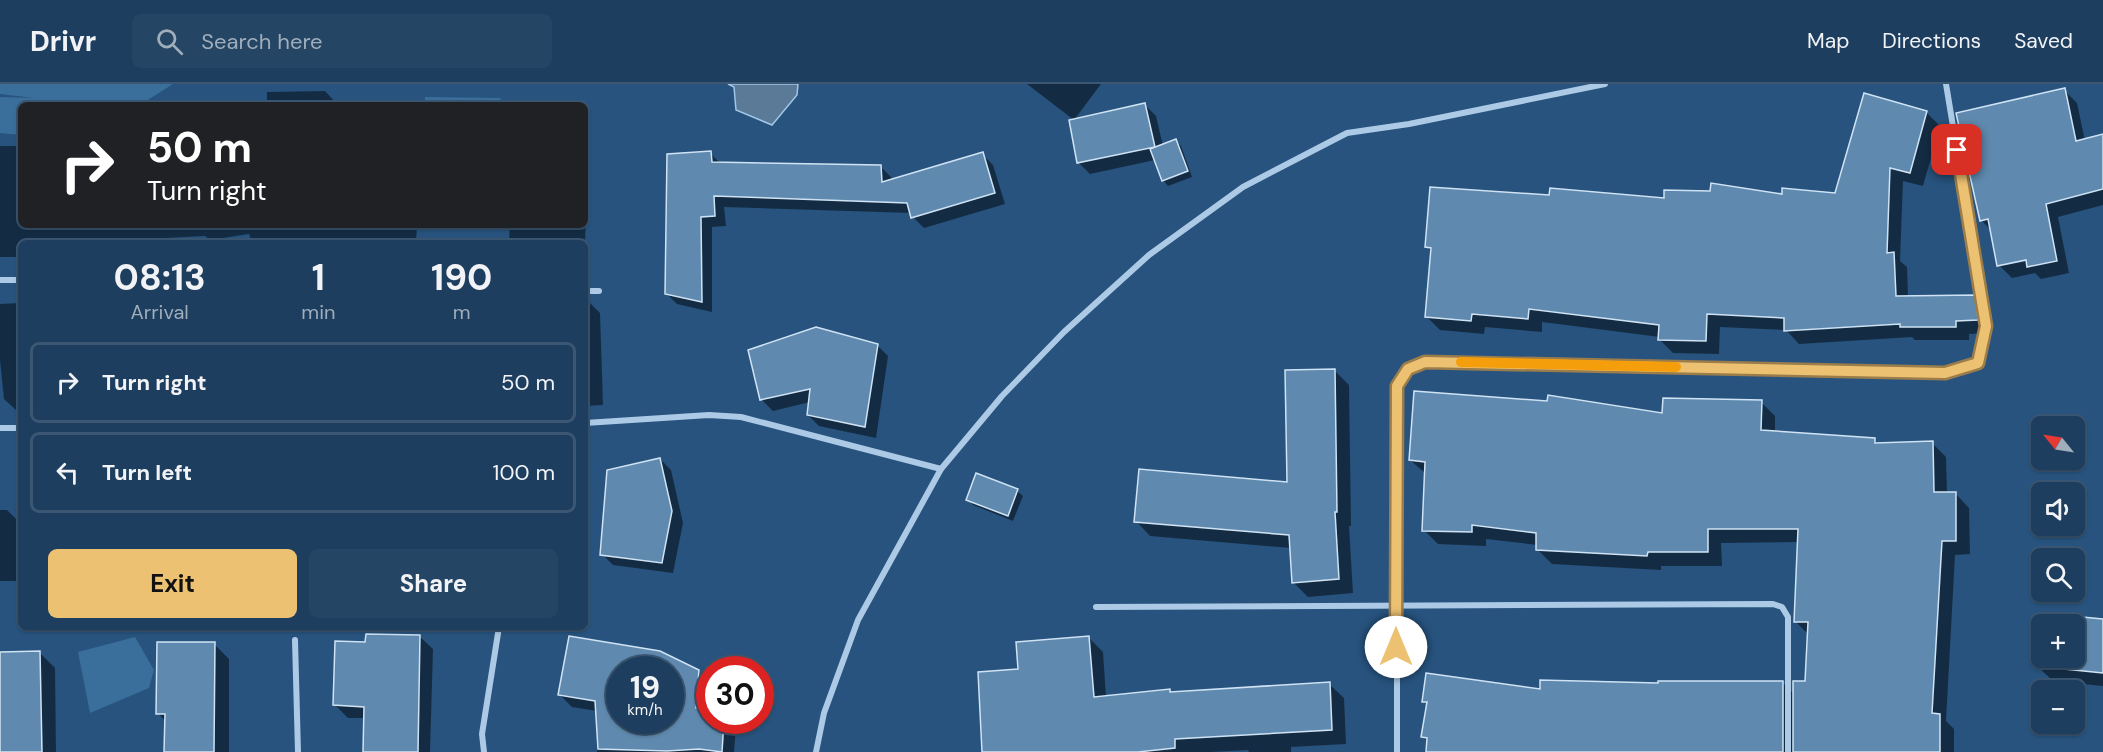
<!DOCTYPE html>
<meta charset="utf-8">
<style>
body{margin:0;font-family:"DM Sans",sans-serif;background:#254564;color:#f1f3f6;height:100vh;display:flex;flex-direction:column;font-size:22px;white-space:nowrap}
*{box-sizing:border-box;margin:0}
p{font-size:20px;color:#a0aebc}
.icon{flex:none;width:33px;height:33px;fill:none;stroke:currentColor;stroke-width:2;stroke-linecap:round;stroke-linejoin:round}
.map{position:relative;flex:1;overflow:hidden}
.drawer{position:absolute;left:18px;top:156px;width:570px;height:390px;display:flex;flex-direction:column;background:#1d3e5e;border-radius:9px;box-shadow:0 2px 4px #0004,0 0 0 2px #3b5773}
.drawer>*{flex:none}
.hud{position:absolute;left:18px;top:18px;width:570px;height:126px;border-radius:9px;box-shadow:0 2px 4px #0004,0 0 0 2px #3b5773;background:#202124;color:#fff;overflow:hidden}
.needle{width:39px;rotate:300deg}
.tools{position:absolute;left:2031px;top:332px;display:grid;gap:12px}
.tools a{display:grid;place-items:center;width:54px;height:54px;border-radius:9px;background:#1d3e5e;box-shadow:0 2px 4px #0004,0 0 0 2px #3b5773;font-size:30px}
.speed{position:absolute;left:606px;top:572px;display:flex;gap:12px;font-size:30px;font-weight:700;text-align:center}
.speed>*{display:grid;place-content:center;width:78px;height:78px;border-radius:50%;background:#1d3e5e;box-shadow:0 2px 4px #0004,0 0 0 2px #3b5773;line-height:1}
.speed small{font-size:15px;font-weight:400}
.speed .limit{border:9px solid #d22;background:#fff;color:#111}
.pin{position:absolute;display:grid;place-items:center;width:51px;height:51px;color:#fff;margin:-26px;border-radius:12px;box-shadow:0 3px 9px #0006}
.me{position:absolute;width:66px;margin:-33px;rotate:0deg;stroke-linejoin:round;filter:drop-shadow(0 0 4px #0008)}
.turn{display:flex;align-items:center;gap:21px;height:126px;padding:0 30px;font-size:27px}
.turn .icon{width:78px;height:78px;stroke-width:2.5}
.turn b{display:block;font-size:42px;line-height:51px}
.eta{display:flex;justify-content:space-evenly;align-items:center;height:102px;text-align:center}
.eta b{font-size:36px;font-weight:700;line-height:42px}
.cta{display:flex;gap:12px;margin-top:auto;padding:12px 30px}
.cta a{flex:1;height:69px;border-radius:9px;background:#edc172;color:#111;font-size:24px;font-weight:700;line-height:69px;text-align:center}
.cta a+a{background:#254564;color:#f1f3f6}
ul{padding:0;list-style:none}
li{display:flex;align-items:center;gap:18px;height:81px;margin:0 12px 9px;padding:0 18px;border:3px solid #3b5773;border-radius:9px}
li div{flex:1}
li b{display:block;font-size:22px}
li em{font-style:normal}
header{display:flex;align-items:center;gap:36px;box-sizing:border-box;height:84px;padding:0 30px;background:#1d3e5e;border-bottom:2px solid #3b5773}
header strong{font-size:28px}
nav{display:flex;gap:33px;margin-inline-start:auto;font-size:21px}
.search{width:420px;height:54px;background:#254564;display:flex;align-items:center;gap:15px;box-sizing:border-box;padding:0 21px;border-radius:9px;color:#a0aebc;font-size:22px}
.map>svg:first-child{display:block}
.green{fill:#3a6e9b}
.water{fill:#5a7a98;stroke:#a1c6e6;stroke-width:1.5}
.shadow{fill:#0007;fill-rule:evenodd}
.building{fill:#5f89ae;stroke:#cfe3f4;stroke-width:1.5;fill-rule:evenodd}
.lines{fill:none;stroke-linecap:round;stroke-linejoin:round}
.street{stroke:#accae5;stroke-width:6}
.route-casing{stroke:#9a7d4a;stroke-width:15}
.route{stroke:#edc172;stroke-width:10}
.slow{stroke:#f59e0b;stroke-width:10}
</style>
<header>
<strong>Drivr</strong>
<div class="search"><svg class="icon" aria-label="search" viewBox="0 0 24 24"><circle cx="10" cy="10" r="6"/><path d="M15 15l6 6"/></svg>Search here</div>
<nav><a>Map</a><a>Directions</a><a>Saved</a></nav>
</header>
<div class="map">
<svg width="2103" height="668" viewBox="0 0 2103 668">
<rect width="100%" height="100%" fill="#27537e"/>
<!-- green -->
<g class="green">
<polygon points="0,0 173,0 140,21 21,21 21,51 0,49 0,13 34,14 0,10"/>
<polygon points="425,13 501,14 498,21 425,21"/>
<polygon points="135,553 154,586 149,604 90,629 78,568"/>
</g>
<!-- water -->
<polygon class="water" points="728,0 798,0 797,11 772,41 736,26 734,3"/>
<!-- shadow -->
<g class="shadow">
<polygon points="1027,0 1101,0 1074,36"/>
<path d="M2064 6 2077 19 2085 57 2103 54V121L2058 133 2069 189 2041 195 2035 189 2012 194 1999 181 1992 147 1981 136ZM2033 173V176L2006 181V178Z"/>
<polygon points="325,7 338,21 267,21 267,8"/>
<polygon points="1145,21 1156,32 1163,62 1176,57 1181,62 1192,93 1168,102 1163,96 1155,76 1090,90 1079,79 1071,37"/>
<polygon points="1927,29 1940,42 1923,102 1903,97 1900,177 1907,183 1908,214 1975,213 1989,227 1991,249 1969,250 1969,256 1915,256 1912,253 1799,260 1786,246 1720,243 1719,270 1673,269 1660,256 1660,253 1542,238 1542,248 1485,243 1484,250 1440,246 1427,233 1432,168 1427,163 1550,113 1665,116 1836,111"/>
<polygon points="0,62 21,62 21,141 417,141 416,159 331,159 320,157 320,159 252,159 249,150 210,156 205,152 147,155 147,159 21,159 21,173 0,173"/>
<polygon points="585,64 588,67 585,159 510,159 509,157 510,141 585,141"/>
<polygon points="710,69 721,80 881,83 892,94 892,97 982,70 993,81 1005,120 924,144 913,133 911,129 724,123 726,142 712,143 712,228 677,220 666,209"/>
<polygon points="585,214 600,229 603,321 585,322"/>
<polygon points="21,219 21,326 16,326 4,315 0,276 0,220"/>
<polygon points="877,261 888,272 876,354 819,342 808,331 810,318 773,327 762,316 749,267"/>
<polygon points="1334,286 1349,301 1351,442 1349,442 1353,509 1308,513 1293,498 1291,464 1150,452 1136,437 1288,400"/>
<polygon points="1761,318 1775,332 1775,348 1875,356 1879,360 1932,359 1946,373 1947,410 1955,409 1969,424 1970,470 1955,471 1946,637 1954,645 1954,668 1428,668 1428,658 1423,653 1428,621 1424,617 1542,606 1782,598 1795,611 1806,598 1809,551 1795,537 1799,458 1721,459 1722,482 1661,482 1661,486 1552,480 1537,465 1538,461 1486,455 1486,462 1438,460 1424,446 1426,390 1410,376 1664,331"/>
<polygon points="660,375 671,386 683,439 673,489 613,481 602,470"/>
<polygon points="977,391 1017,407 1023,412 1013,437 973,421 968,415"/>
<polygon points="0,426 7,426 18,437 16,497 0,497"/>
<path d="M2042 531 2103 537V602L2053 597 2037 582ZM2042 540H2074V573H2042Z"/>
<polygon points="419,552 433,565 430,668 365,668 365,634 348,634 334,620 367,560"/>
<path d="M570 554 698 587 710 598V636H730L736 642 734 668H597V627L572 623 560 611ZM620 585H670V636H620Z"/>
<polygon points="1089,554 1103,568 1106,613 1170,607 1173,610 1329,600 1344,614 1346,660 1291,663 1291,668 1249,668 1248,666 1211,668 983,668 1020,586"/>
<polygon points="214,560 229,575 229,668 166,668 166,638 158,629"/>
<polygon points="39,568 55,584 56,668 0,668 0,570"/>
</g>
<!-- building -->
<g class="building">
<polygon points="2065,4 2076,57 2103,50 2103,105 2046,120 2057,177 2027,183 2026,176 1997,182 1988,135 1980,137 1956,29"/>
<polygon points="1864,9 1927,27 1910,89 1890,84 1887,169 1894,168 1896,212 1976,211 1978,236 1956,237 1956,243 1900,243 1900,240 1784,247 1784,234 1707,230 1706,257 1658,256 1659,241 1529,225 1528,235 1472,230 1471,237 1425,233 1431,164 1425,163 1430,103 1549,111 1550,104 1664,114 1664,106 1710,107 1711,99 1782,110 1782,104 1835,109"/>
<polygon points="1145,19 1155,63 1077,79 1069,36"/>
<polygon points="1176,55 1188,87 1162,97 1150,65"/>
<polygon points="711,67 712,78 881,81 882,98 983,68 995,109 911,134 907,119 714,112 715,132 701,133 702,218 665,210 667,70"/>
<polygon points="816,243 878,260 865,343 807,331 810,305 760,316 748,266"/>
<polygon points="1335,285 1337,428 1335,428 1339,495 1292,499 1289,451 1134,438 1139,385 1287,398 1285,286"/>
<polygon points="1414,307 1547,317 1548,311 1662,329 1663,314 1762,316 1761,346 1875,354 1875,359 1933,357 1934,408 1956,408 1956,457 1942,457 1932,629 1940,630 1940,668 1793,668 1793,597 1805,597 1808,538 1794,538 1798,445 1708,445 1708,468 1648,468 1647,472 1536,466 1536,449 1472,441 1472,448 1422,447 1425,378 1409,376"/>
<polygon points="660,374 672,427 662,479 600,471 607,386"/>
<polygon points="976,389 1018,405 1008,432 966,416"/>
<path d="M2041 529 2103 535V589L2035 582ZM2042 540H2074V573H2042Z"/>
<polygon points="366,550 420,551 418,668 363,668 364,623 333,621 335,557 365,558"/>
<path d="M569 552 660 567 699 586 696 624 710 626V636H724L722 668 699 665 667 667 598 665 595 617 558 611ZM620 585H670V636H620Z"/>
<polygon points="1089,552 1094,613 1170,605 1170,608 1330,598 1332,646 1175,655 1175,664 1138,668 982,668 978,588 1018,585 1016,558"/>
<polygon points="157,558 215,558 214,668 164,668 165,630 156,630"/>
<polygon points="40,567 42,668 0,668 0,568"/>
<polygon points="1426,589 1540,605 1540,596 1658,599 1658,597 1783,597 1783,668 1426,668 1427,654 1421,653 1427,618 1422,618"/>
</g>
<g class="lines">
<!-- street -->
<g class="street">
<polyline points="0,196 21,196"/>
<polyline points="585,207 599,207"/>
<polyline points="585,339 709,331 741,333 941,385"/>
<polyline points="0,344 21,344"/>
<polyline points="1096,523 1773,520 1782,523 1788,533 1788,668"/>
<polyline points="295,556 298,668"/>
<polyline points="484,668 482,650 499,543"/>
<polyline points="816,668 824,629 858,536 941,385 1002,312 1064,248 1149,171 1243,103 1347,49 1409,40 1605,0"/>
<polyline points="1397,668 1397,302 1408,285 1425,278 1945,289 1978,279 1986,242 1946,0"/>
</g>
</g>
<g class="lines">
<defs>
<polyline id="route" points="1396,563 1397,302 1408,285 1425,278 1945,289 1978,279 1986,242 1957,66"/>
</defs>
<!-- route casing -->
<use href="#route" class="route-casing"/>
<!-- route -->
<use href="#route" class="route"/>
<!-- slow -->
<polyline class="slow" points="1461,278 1676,283"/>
</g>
</svg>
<div class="tools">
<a><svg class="needle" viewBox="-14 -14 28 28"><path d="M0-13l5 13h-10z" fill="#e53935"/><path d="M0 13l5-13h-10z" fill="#a0aebc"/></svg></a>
<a><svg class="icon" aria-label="sound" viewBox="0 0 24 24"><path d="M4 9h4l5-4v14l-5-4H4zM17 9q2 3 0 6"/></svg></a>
<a><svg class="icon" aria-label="search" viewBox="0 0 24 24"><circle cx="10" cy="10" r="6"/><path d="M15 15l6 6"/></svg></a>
<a>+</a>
<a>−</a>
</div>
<div class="speed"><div>19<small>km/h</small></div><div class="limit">30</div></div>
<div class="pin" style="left:1957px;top:66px;background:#d93025"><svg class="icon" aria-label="arrive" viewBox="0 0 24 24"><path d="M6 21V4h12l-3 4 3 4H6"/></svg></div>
<svg class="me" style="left:1396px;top:563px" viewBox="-20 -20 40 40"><circle r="19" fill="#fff"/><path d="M0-13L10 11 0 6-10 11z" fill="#edc172"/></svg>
<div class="hud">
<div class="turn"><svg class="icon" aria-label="right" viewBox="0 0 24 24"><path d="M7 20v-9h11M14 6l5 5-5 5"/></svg><div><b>50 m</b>Turn right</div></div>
</div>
<section class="drawer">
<div class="eta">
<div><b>08:13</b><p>Arrival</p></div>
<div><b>1</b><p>min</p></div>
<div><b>190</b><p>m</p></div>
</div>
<ul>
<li><svg class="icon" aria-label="right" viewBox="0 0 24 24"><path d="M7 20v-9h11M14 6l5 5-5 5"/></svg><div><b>Turn right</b></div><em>50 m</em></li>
<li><svg class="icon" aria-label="left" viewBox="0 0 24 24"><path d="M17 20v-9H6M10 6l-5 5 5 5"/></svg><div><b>Turn left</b></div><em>100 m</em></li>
</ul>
<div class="cta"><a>Exit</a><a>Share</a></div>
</section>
</div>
